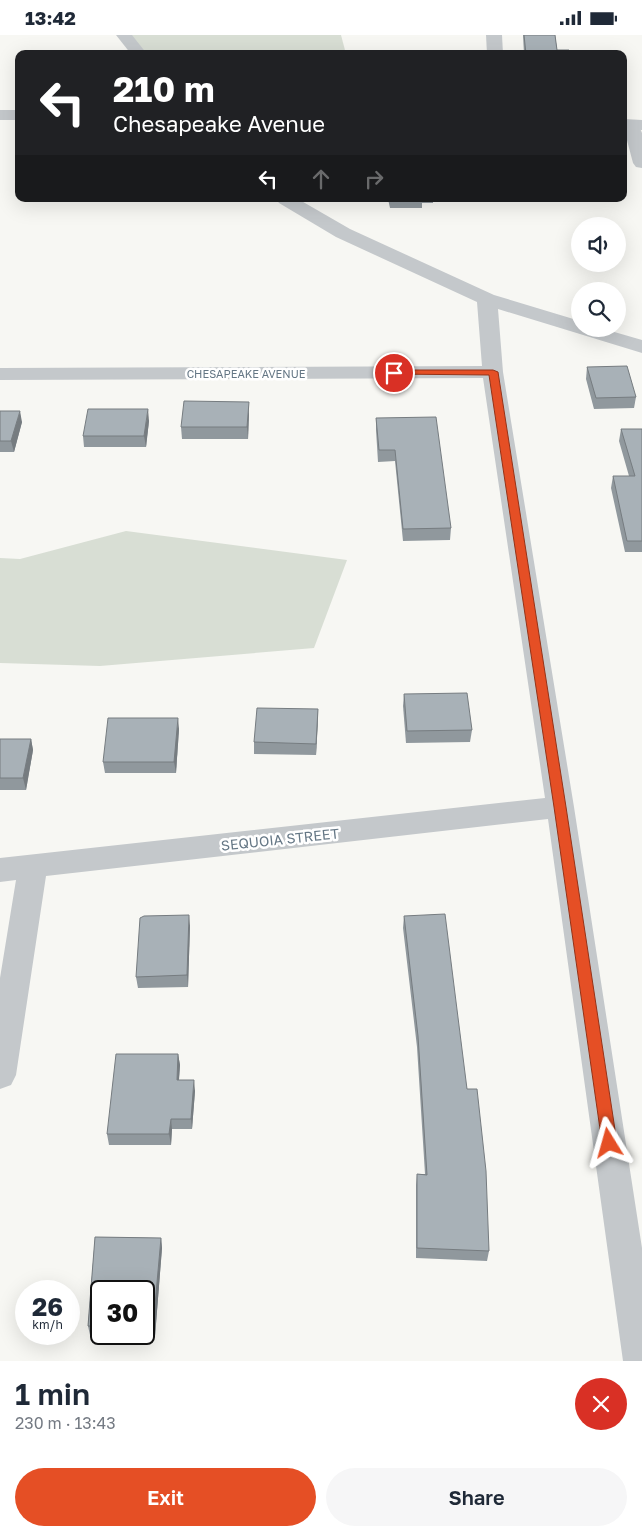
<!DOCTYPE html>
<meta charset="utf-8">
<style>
body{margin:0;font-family:"Golos Text",sans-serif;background:#f6f6f7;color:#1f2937;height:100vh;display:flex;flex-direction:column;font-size:19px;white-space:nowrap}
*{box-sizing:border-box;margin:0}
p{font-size:16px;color:#747a83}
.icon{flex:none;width:28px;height:28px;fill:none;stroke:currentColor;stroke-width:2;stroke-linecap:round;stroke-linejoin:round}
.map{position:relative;height:1326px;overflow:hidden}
.drawer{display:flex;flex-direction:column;background:#fff;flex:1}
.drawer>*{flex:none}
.guide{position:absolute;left:15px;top:15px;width:612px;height:152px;border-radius:10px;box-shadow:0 5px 20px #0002;background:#202124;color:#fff;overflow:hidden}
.controls{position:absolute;left:571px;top:182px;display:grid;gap:10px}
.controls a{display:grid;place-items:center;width:55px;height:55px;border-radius:50%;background:#fff;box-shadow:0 5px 20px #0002;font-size:25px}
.speed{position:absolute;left:15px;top:1245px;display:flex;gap:10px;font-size:25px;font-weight:700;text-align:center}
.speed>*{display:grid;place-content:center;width:65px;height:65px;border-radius:50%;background:#fff;box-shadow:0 5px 20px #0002;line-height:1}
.speed small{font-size:12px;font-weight:400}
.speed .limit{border:2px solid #111;border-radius:8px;background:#fff;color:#111}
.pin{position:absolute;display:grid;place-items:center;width:42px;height:42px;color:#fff;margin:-21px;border:2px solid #fff;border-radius:50%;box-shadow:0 1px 5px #0007}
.me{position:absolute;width:55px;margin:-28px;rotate:352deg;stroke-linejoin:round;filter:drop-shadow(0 0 4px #0008)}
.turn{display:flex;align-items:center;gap:18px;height:105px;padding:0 15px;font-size:22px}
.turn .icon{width:65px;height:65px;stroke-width:2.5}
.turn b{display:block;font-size:35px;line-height:42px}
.lanes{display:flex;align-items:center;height:48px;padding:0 15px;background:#0003;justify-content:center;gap:25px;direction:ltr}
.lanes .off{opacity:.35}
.round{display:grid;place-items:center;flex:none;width:52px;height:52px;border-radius:26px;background:#f6f6f7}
.head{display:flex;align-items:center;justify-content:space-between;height:85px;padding:0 15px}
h1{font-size:30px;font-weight:600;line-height:38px}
.cta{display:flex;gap:10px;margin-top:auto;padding:10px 15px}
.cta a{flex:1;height:58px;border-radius:30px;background:#e54f25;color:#fff;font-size:20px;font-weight:600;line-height:58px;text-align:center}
.cta a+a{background:#f6f6f7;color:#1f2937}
.status{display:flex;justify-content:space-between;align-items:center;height:35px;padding:0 25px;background:#fff;direction:ltr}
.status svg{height:14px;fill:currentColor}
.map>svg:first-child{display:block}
.green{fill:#d8ded4}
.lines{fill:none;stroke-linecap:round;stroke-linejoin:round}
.minor{fill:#c4c8cb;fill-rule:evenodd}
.tertiary{fill:#c4c8cb;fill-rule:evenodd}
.wall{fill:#90989d;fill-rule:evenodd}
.shaded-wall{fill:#767c80}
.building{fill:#a8b1b7;stroke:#767c80}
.route{fill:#e54f25;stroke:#953318}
.labels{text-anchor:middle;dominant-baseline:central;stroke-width:5;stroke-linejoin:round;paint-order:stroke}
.far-street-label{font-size:11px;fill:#657785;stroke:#fff}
.street-label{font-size:14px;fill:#657785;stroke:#fff}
</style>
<div class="status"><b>13:42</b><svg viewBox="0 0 49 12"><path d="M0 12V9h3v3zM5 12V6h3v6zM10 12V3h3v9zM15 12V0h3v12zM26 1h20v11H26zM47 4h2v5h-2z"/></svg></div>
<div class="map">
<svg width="642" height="1326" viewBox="0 0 642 1326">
<rect width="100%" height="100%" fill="#f7f7f3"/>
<!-- green -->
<g class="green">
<polygon points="124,0 341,0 346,19 139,19"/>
<polygon points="126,496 347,525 314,613 100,631 0,628 0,523 20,524"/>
</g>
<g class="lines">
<!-- minor -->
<g class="minor">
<polygon points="116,0 132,0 147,19 131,19"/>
<rect x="0" y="75" width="19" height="10"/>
<polygon points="631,85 637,86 642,98 642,133 636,132 633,128 624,94 625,86"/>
<polygon points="276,164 298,164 350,194 494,260 580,286 580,294 604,294 642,305 642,318 498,274 503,337 574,772 642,1213 642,1326 623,1326 548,784 46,841 16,1040 11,1050 0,1054 0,943 16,845 0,847 0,823 545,763 483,343 0,345 0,333 482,331 477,267 336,202 279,168"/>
</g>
<!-- tertiary -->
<g class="tertiary">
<polygon points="486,0 502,0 503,19 487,19"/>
<polygon points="624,84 642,85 642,95 624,94"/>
</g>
</g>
<!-- wall -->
<g class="wall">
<polygon points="523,0 555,0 557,15 570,19 524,19"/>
<polygon points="388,164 433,164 433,168 422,168 422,173 390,173"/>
<polygon points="587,332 636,362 634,373 594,374 586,344"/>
<polygon points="0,376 22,387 14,417 0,417"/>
<polygon points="249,378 248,404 182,404 181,392"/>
<polygon points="376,383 451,493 450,505 403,506 395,426 378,427 376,395"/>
<polygon points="149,386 146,412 84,412 83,401"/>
<polygon points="621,394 642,394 642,517 625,517 611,453 613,441 629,441 619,406"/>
<polygon points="404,659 472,695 470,707 406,708 403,671"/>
<polygon points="318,674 316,720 254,719 254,707"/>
<polygon points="179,694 176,738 105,738 103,727"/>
<polygon points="0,704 31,704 33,715 26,755 0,755"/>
<polygon points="404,881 467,1054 489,1216 487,1226 416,1223 416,1150 417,1139 425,1139 417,1012 403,893"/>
<polygon points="190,891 188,952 138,953 136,942"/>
<polygon points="178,1019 180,1030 179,1045 195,1056 192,1094 172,1094 171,1110 109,1110 107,1099"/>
<path d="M95 1202 161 1203 162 1213 155 1301 90 1300 88 1291ZM101 1256H144V1299H101Z"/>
</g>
<!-- shaded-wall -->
<g class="shaded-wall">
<polygon points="249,367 249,378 248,404 247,392"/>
<polygon points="148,374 149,386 146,412 144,401"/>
<polygon points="20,376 22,387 14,417 11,406"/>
<polygon points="318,674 318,686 316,720 316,709"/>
<polygon points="178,683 179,694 176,738 174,727"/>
<polygon points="31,704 33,715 26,755 23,743"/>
<polygon points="189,880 190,891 188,952 187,940"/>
<polygon points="178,1019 180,1030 178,1056 177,1045"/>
<polygon points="194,1045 195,1056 192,1094 191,1084"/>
<polygon points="171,1084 172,1094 171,1110 169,1099"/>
<polygon points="161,1203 162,1213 155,1301 153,1292"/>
</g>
<!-- building -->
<g class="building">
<polygon points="524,0 555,0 557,15 569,15 570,19 526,19"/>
<polygon points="627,331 636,362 596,363 587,332"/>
<polygon points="184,366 249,367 247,392 181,392"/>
<polygon points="88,374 148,374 144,401 83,401"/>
<polygon points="0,376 20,376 11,406 0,406"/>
<polygon points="436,382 451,493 403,494 395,415 379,415 376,383"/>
<polygon points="621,394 642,394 642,506 627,506 613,441 635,441"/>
<polygon points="467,658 472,695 407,696 404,659"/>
<polygon points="257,673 318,674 316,709 254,707"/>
<polygon points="108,683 178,683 174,727 103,727"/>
<polygon points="0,704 31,704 23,743 0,743"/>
<polygon points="445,879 467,1054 477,1054 486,1136 489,1216 417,1213 417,1139 427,1140 418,1001 404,881"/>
<polygon points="189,880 187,940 136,942 140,883 144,881"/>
<polygon points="116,1019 178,1019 177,1045 194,1045 191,1084 171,1084 169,1099 107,1099"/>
<polygon points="95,1202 161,1203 153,1292 144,1291 144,1256 101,1256 101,1291 88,1291"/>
</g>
<!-- route -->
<polygon class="route" points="394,335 493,335 498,337 566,772 617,1108 614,1113 609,1115 604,1113 602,1108 554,772 489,340 391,339 391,336"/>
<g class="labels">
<!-- far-street labels -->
<g class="far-street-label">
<text x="246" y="338">CHESAPEAKE AVENUE</text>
</g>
<!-- street labels -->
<g class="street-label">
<text transform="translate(280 804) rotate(-6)">SEQUOIA STREET</text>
</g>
</g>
</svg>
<div class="controls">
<a><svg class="icon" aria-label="sound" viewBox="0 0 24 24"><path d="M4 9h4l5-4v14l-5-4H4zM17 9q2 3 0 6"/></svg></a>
<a><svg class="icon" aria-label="search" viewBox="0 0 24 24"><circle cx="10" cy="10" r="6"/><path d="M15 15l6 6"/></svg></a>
</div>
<div class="speed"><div>26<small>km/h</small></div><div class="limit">30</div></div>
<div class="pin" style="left:394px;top:338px;background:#d93025"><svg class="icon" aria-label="arrive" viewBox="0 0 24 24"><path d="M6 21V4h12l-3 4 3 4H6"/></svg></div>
<svg class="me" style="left:609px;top:1108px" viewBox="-20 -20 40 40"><path d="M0-17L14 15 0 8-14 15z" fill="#e54f25" stroke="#fff" stroke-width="4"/></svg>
<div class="guide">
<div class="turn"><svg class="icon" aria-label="left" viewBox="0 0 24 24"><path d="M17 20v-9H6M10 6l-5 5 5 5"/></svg><div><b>210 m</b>Chesapeake Avenue</div></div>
<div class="lanes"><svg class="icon" aria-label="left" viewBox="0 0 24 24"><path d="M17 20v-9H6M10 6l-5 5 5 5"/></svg><svg class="icon off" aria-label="ahead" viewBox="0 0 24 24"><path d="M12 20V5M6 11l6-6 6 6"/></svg><svg class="icon off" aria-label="right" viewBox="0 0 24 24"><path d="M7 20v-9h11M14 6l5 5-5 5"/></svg></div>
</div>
</div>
<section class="drawer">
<div class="head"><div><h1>1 min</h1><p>230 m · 13:43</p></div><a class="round" style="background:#d93025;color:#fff"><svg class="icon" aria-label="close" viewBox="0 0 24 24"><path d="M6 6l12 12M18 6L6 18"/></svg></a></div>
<div class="cta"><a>Exit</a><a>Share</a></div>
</section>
